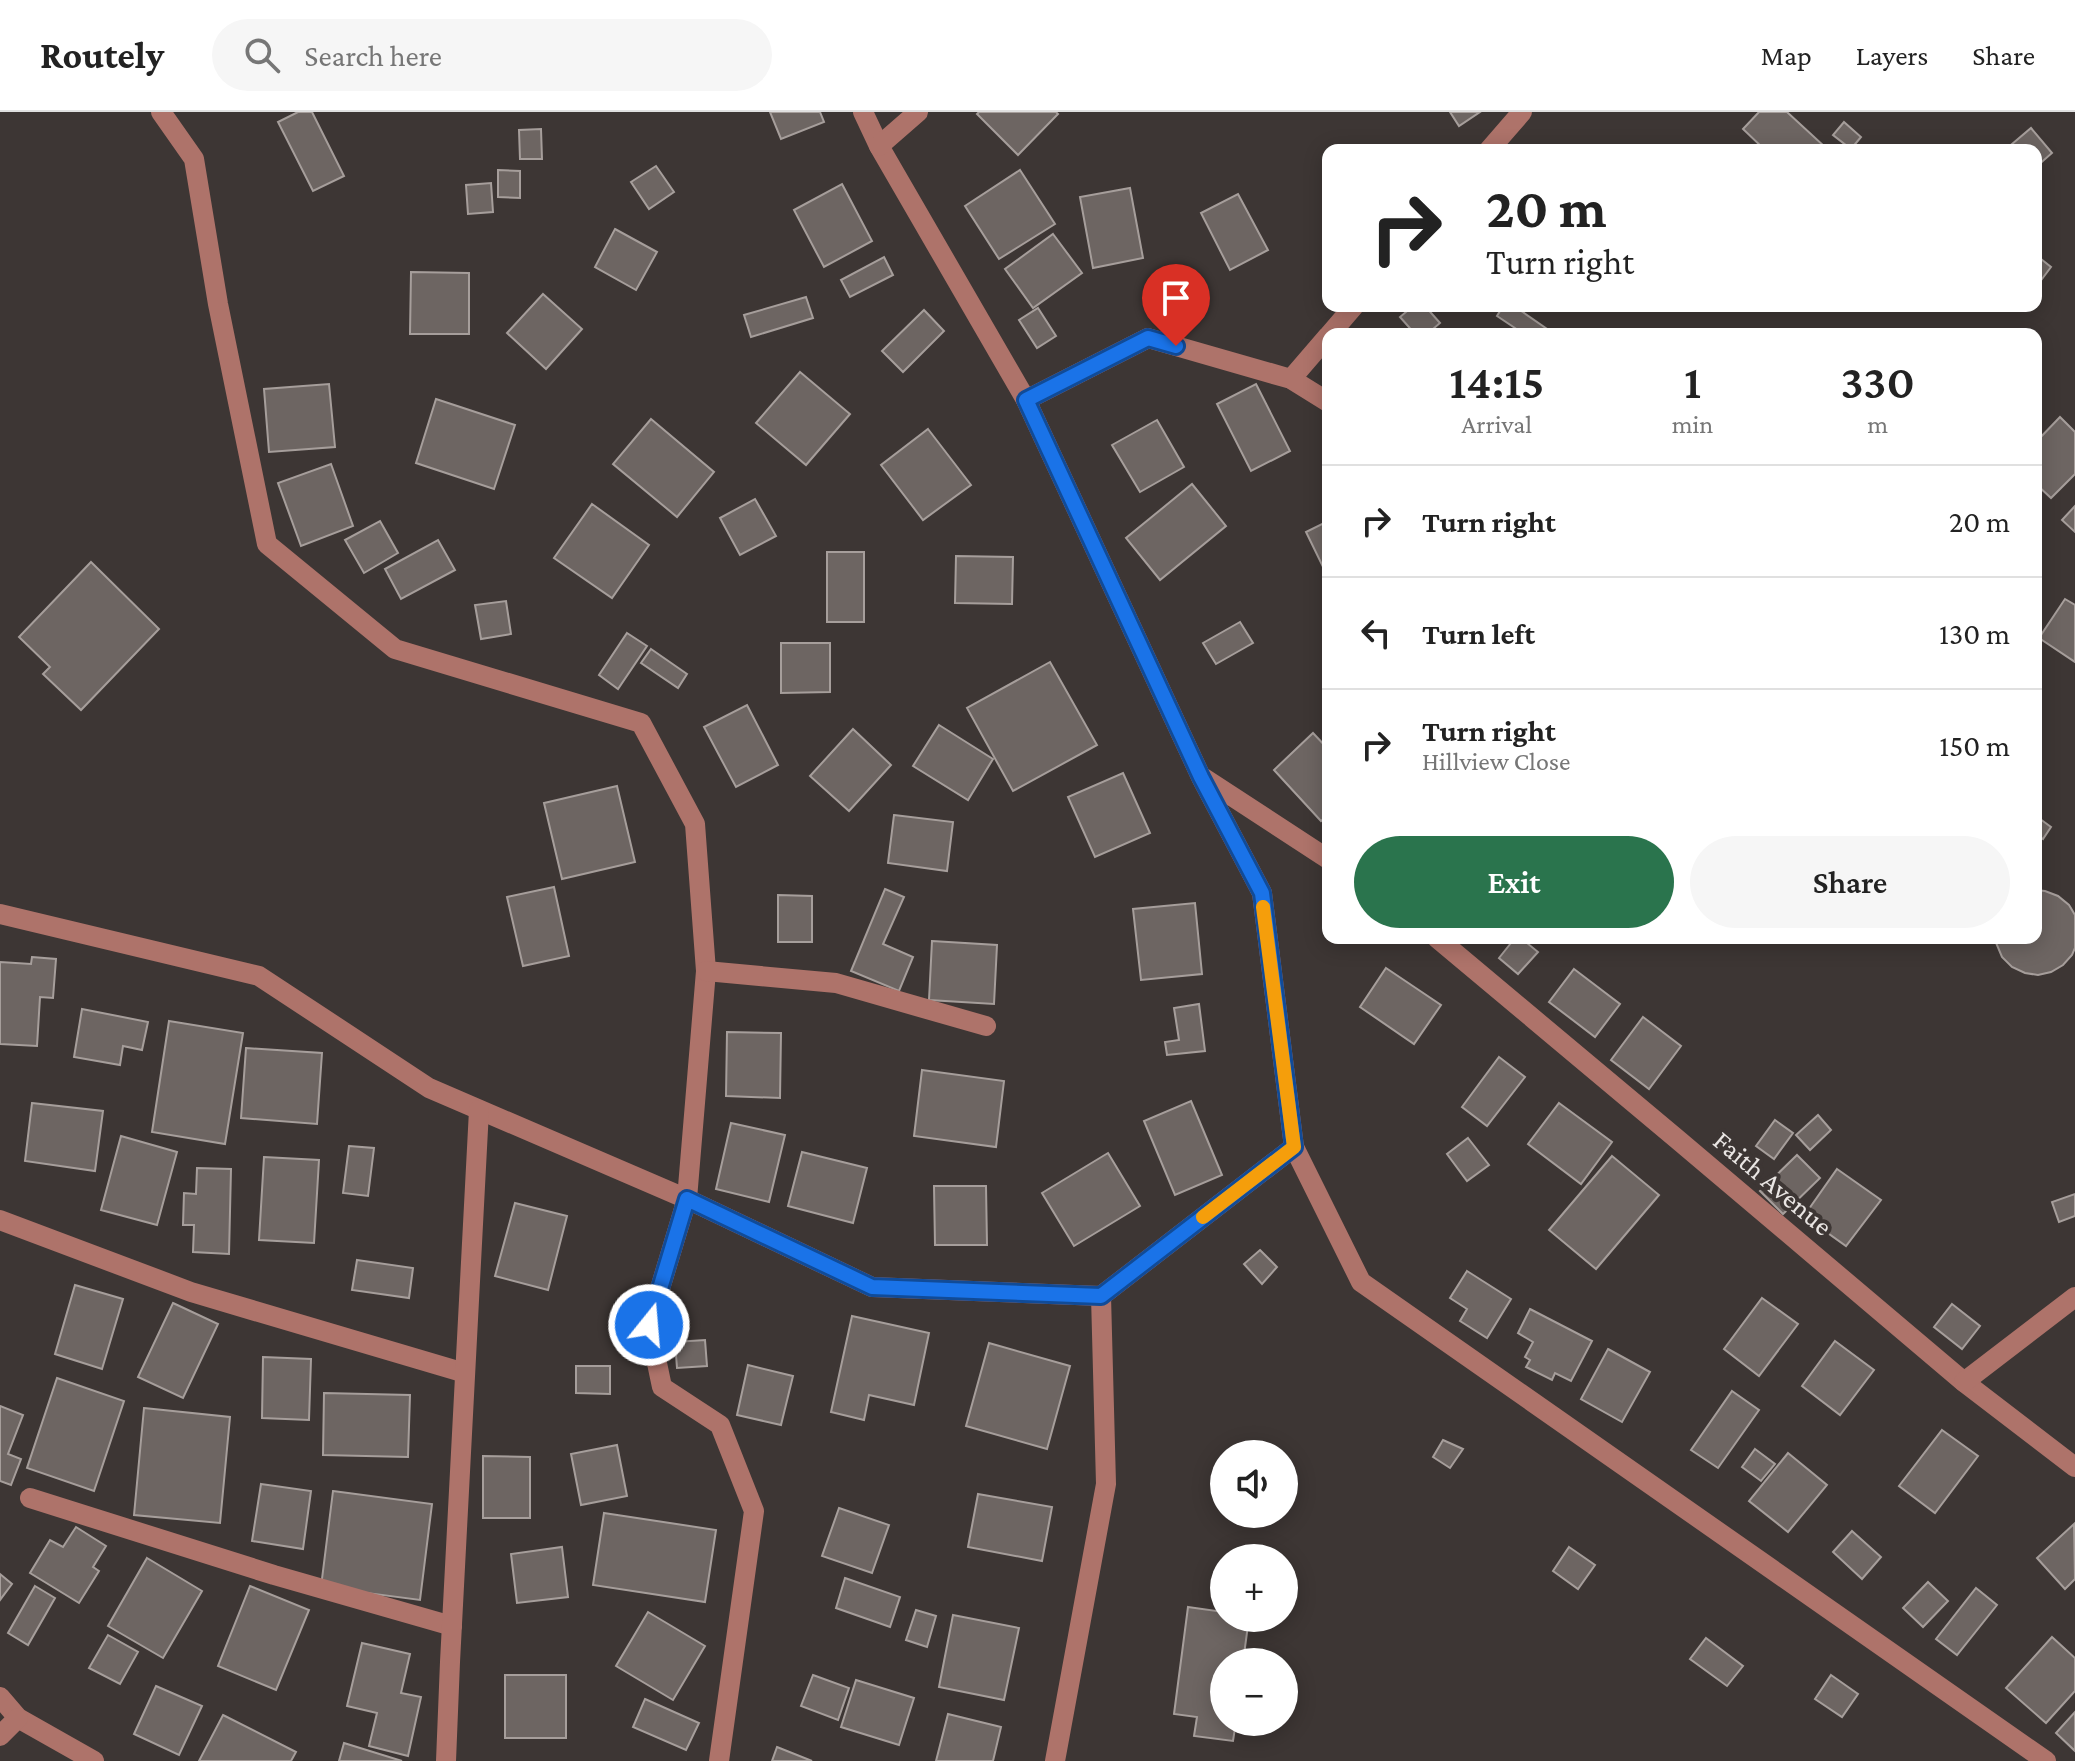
<!DOCTYPE html>
<meta charset="utf-8">
<style>
body{margin:0;font-family:"Crimson Pro",serif;background:#f6f6f6;color:#222;height:100vh;display:flex;flex-direction:column;font-size:30px;white-space:nowrap}
*{box-sizing:border-box;margin:0}
p{font-size:26px;color:#767676}
.icon{flex:none;width:44px;height:44px;fill:none;stroke:currentColor;stroke-width:2;stroke-linecap:round;stroke-linejoin:round}
.map{position:relative;flex:1;overflow:hidden}
.drawer{position:absolute;left:1322px;top:216px;width:720px;height:616px;display:flex;flex-direction:column;background:#fff;border-radius:16px;box-shadow:0 4px 20px #0003}
.drawer>*{flex:none}
.guide{position:absolute;left:1322px;top:32px;width:720px;height:168px;border-radius:16px;box-shadow:0 4px 20px #0003;background:#fff;color:#222;overflow:hidden}
.tools{position:absolute;left:1210px;top:1328px;display:grid;gap:16px}
.tools a{display:grid;place-items:center;width:88px;height:88px;border-radius:50%;background:#fff;box-shadow:0 4px 20px #0003;font-size:40px}
.pin{position:absolute;display:grid;place-items:center;width:68px;height:68px;color:#fff;margin:-82px -34px;border-radius:50% 50% 50% 0;rotate:-45deg;box-shadow:0 0 8px #0007}
.pin .icon{rotate:45deg}
.me{position:absolute;width:88px;margin:-44px;rotate:17deg;stroke-linejoin:round;filter:drop-shadow(0 0 6px #0008)}
.turn{display:flex;align-items:center;gap:28px;height:168px;padding:0 32px;font-size:36px}
.turn .icon{width:104px;height:104px;stroke-width:2.5}
.turn b{display:block;font-size:56px;line-height:68px}
.eta{display:flex;justify-content:space-evenly;align-items:center;height:136px;text-align:center}
.eta b{font-size:48px;font-weight:600;line-height:56px}
.button{display:flex;gap:16px;margin-top:auto;padding:16px 32px}
.button a{flex:1;height:92px;border-radius:48px;background:#2a744d;color:#fff;font-size:32px;font-weight:600;line-height:92px;text-align:center}
.button a+a{background:#f6f6f6;color:#222}
ul{padding:0;list-style:none}
li{display:flex;align-items:center;gap:24px;height:112px;padding:0 32px;border-top:2px solid #e0e0e0}
li div{flex:1}
li b{display:block;font-size:30px}
li em{font-style:normal}
header{display:flex;align-items:center;gap:48px;box-sizing:border-box;height:112px;padding:0 40px;background:#fff;border-bottom:2px solid #e0e0e0}
header strong{font-size:38px}
nav{display:flex;gap:44px;margin-inline-start:auto;font-size:28px}
.search{width:560px;height:72px;background:#f6f6f6;display:flex;align-items:center;gap:20px;box-sizing:border-box;padding:0 28px;border-radius:44px;color:#767676;font-size:30px}
.map>svg:first-child{display:block}
.building{fill:#6d6562;stroke:#a69e9b;stroke-width:2}
.lines{fill:none;stroke-linecap:round;stroke-linejoin:round}
.minor{stroke:#ae736a;stroke-width:20}
.route-casing{stroke:#114b97;stroke-width:20}
.route{stroke:#1a73e8;stroke-width:14}
.slow{stroke:#f59e0b;stroke-width:14}
.labels{text-anchor:middle;dominant-baseline:central;stroke-width:8;stroke-linejoin:round;paint-order:stroke}
.street-label{font-size:28px;fill:#eae6e4;stroke:#3d3634}
</style>
<header>
<strong>Routely</strong>
<div class="search"><svg class="icon" aria-label="search" viewBox="0 0 24 24"><circle cx="10" cy="10" r="6"/><path d="M15 15l6 6"/></svg>Search here</div>
<nav><a>Map</a><a>Layers</a><a>Share</a></nav>
</header>
<div class="map">
<svg width="2075" height="1649" viewBox="0 0 2075 1649">
<rect width="100%" height="100%" fill="#3d3634"/>
<!-- building -->
<g class="building">
<polygon points="298,0 312,0 344,64 313,79 278,10"/>
<polygon points="770,0 820,0 824,10 781,27"/>
<polygon points="979,0 1056,0 1058,2 1018,43 977,2"/>
<polygon points="1450,0 1480,0 1459,14"/>
<polygon points="1759,0 1787,0 1825,35 1822,38 1765,38 1743,17"/>
<polygon points="1844,10 1861,25 1851,37 1833,23"/>
<polygon points="2031,16 2052,41 2036,55 2036,38 2005,38"/>
<polygon points="541,17 542,47 520,47 519,18"/>
<polygon points="656,54 674,80 649,97 631,70"/>
<polygon points="498,58 520,59 520,86 498,85"/>
<polygon points="1020,58 1055,112 999,147 965,94"/>
<polygon points="491,71 493,100 468,102 466,73"/>
<polygon points="842,72 872,129 824,155 794,98"/>
<polygon points="1130,76 1143,146 1093,156 1080,85"/>
<polygon points="1238,82 1268,138 1230,158 1201,101"/>
<polygon points="615,117 657,140 636,178 595,155"/>
<polygon points="1053,122 1082,161 1033,196 1005,157"/>
<polygon points="2036,143 2051,155 2036,175"/>
<polygon points="884,145 893,163 850,185 841,168"/>
<polygon points="411,160 469,161 469,222 410,222"/>
<polygon points="543,182 582,217 546,257 507,221"/>
<polygon points="806,185 813,206 751,225 744,203"/>
<polygon points="1413,194 1425,194 1440,211 1433,217 1438,222 1415,222 1400,205"/>
<polygon points="1503,194 1514,194 1550,219 1548,222 1524,222 1497,204"/>
<polygon points="1038,196 1056,224 1037,236 1019,208"/>
<polygon points="924,198 944,219 903,260 882,239"/>
<polygon points="800,260 850,302 806,353 756,311"/>
<polygon points="329,272 335,335 269,340 264,277"/>
<polygon points="1256,272 1290,339 1251,359 1217,292"/>
<polygon points="436,287 515,313 494,377 416,351"/>
<polygon points="2060,305 2075,320 2075,362 2051,386 2036,372 2036,330"/>
<polygon points="651,307 714,360 677,405 613,352"/>
<polygon points="1157,308 1184,355 1140,380 1112,333"/>
<polygon points="928,317 971,373 923,408 881,353"/>
<polygon points="331,352 353,414 301,434 278,371"/>
<polygon points="1192,372 1226,414 1160,468 1126,426"/>
<polygon points="755,387 776,424 740,443 720,406"/>
<polygon points="592,392 649,433 612,486 554,446"/>
<polygon points="2075,394 2075,420 2062,408"/>
<polygon points="380,409 398,441 364,461 345,428"/>
<polygon points="1328,409 1328,465 1306,420"/>
<polygon points="438,428 455,458 401,487 385,457"/>
<rect x="827" y="440" width="37" height="70"/>
<polygon points="956,444 1013,445 1012,492 955,491"/>
<polygon points="91,450 159,517 81,598 43,562 50,555 19,525"/>
<polygon points="2065,487 2075,493 2075,550 2039,526"/>
<polygon points="506,489 511,522 481,527 475,493"/>
<polygon points="1240,510 1253,531 1216,552 1203,531"/>
<polygon points="627,521 647,534 618,577 599,563"/>
<polygon points="781,531 830,531 830,580 781,581"/>
<polygon points="651,537 687,562 678,576 641,551"/>
<polygon points="1050,550 1097,633 1013,679 967,596"/>
<polygon points="747,593 778,653 736,675 704,615"/>
<polygon points="939,613 993,647 968,688 913,654"/>
<polygon points="853,617 891,653 849,699 810,664"/>
<polygon points="1313,621 1328,637 1328,703 1321,709 1274,658"/>
<polygon points="1123,661 1150,721 1095,745 1068,685"/>
<polygon points="617,674 635,750 562,767 544,691"/>
<polygon points="894,703 953,710 947,759 888,751"/>
<polygon points="2036,704 2051,715 2043,727 2036,722"/>
<polygon points="554,775 569,844 523,854 507,785"/>
<polygon points="885,777 904,785 883,832 913,845 899,879 851,859"/>
<polygon points="2036,778 2045,779 2058,784 2069,793 2075,803 2075,836 2072,843 2063,853 2051,860 2038,863 2025,861 2012,855 2002,845 1994,826 2036,826"/>
<polygon points="778,783 812,784 812,830 778,830"/>
<polygon points="1195,791 1202,862 1141,868 1133,797"/>
<polygon points="1515,826 1521,826 1538,840 1518,862 1499,846"/>
<polygon points="932,829 997,833 994,892 929,888"/>
<polygon points="32,845 56,847 53,886 40,885 37,934 0,932 0,850 31,852"/>
<polygon points="1386,856 1441,893 1414,932 1360,895"/>
<polygon points="1574,857 1620,892 1595,925 1549,890"/>
<polygon points="1199,892 1205,939 1167,943 1165,930 1179,928 1174,896"/>
<polygon points="82,897 148,910 142,938 123,934 120,953 74,945"/>
<polygon points="1643,905 1681,934 1649,977 1611,948"/>
<polygon points="169,909 243,921 225,1032 152,1020"/>
<polygon points="727,920 781,921 780,986 726,984"/>
<polygon points="246,936 322,941 317,1012 241,1006"/>
<polygon points="1499,945 1525,965 1487,1014 1462,995"/>
<polygon points="922,958 1004,969 996,1035 914,1024"/>
<polygon points="1191,989 1222,1063 1175,1083 1144,1009"/>
<polygon points="32,991 103,999 95,1059 25,1049"/>
<polygon points="1559,991 1612,1030 1581,1072 1528,1032"/>
<polygon points="1818,1003 1831,1018 1810,1038 1796,1023"/>
<polygon points="1775,1008 1793,1021 1774,1047 1756,1034"/>
<polygon points="731,1011 785,1023 769,1090 716,1077"/>
<polygon points="121,1024 177,1040 157,1113 101,1098"/>
<polygon points="1468,1026 1489,1053 1467,1069 1447,1042"/>
<polygon points="349,1034 374,1036 368,1084 343,1081"/>
<polygon points="802,1040 867,1056 853,1111 788,1094"/>
<polygon points="1108,1041 1140,1094 1074,1134 1042,1081"/>
<polygon points="1797,1043 1820,1066 1783,1102 1760,1079"/>
<polygon points="1612,1044 1659,1083 1596,1157 1549,1118"/>
<polygon points="264,1045 319,1048 314,1131 259,1128"/>
<polygon points="197,1056 231,1057 229,1142 193,1140 194,1113 183,1113 184,1081 196,1082"/>
<polygon points="1837,1057 1881,1088 1846,1134 1804,1104"/>
<polygon points="934,1074 986,1074 987,1133 935,1133"/>
<polygon points="2075,1082 2075,1104 2059,1110 2052,1090"/>
<polygon points="515,1091 567,1104 548,1178 495,1164"/>
<polygon points="1260,1138 1277,1155 1262,1172 1244,1152"/>
<polygon points="357,1148 413,1156 409,1186 352,1178"/>
<polygon points="1467,1159 1511,1187 1487,1226 1460,1209 1467,1197 1450,1186"/>
<polygon points="75,1173 123,1187 102,1257 55,1242"/>
<polygon points="1762,1186 1798,1212 1759,1264 1724,1237"/>
<polygon points="173,1191 218,1212 183,1286 138,1265"/>
<polygon points="1952,1192 1980,1214 1962,1237 1934,1215"/>
<polygon points="1530,1197 1592,1229 1571,1269 1555,1261 1552,1268 1526,1255 1530,1248 1525,1245 1533,1230 1518,1221"/>
<polygon points="852,1204 929,1221 914,1293 869,1283 864,1308 831,1300"/>
<polygon points="705,1228 707,1254 677,1256 675,1230"/>
<polygon points="1835,1229 1874,1258 1840,1303 1802,1274"/>
<polygon points="989,1231 1070,1254 1047,1337 966,1314"/>
<polygon points="1608,1237 1650,1260 1622,1310 1581,1287"/>
<polygon points="263,1245 311,1247 309,1308 262,1306"/>
<polygon points="748,1253 793,1264 781,1313 737,1303"/>
<polygon points="576,1254 610,1254 610,1282 576,1281"/>
<polygon points="57,1266 124,1289 94,1379 27,1356"/>
<polygon points="1732,1279 1759,1298 1718,1356 1691,1338"/>
<polygon points="324,1281 410,1283 408,1345 323,1343"/>
<polygon points="0,1294 23,1303 8,1342 21,1347 11,1373 0,1369"/>
<polygon points="144,1296 230,1305 220,1411 134,1403"/>
<polygon points="1942,1318 1978,1344 1935,1401 1899,1374"/>
<polygon points="1443,1328 1463,1337 1450,1356 1433,1345"/>
<polygon points="617,1333 627,1384 581,1393 571,1342"/>
<polygon points="1755,1337 1775,1352 1761,1369 1742,1355"/>
<polygon points="1788,1341 1827,1373 1788,1420 1749,1389"/>
<polygon points="483,1344 530,1345 530,1406 483,1406"/>
<polygon points="261,1372 311,1379 303,1437 252,1429"/>
<polygon points="333,1379 432,1392 420,1488 321,1475"/>
<polygon points="978,1382 1052,1395 1042,1449 968,1435"/>
<polygon points="839,1396 889,1413 872,1461 822,1444"/>
<polygon points="604,1401 716,1418 705,1490 593,1473"/>
<polygon points="2074,1412 2075,1467 2065,1477 2037,1446"/>
<polygon points="76,1415 106,1434 93,1455 99,1459 79,1491 30,1461 50,1428 63,1435"/>
<polygon points="1852,1419 1881,1445 1862,1467 1833,1440"/>
<polygon points="562,1435 568,1485 517,1491 511,1442"/>
<polygon points="1569,1435 1595,1453 1578,1477 1553,1459"/>
<polygon points="147,1446 202,1479 163,1546 108,1514"/>
<polygon points="0,1462 12,1472 0,1488"/>
<polygon points="845,1466 900,1485 890,1515 836,1496"/>
<polygon points="1928,1470 1948,1489 1923,1515 1903,1496"/>
<polygon points="35,1474 55,1486 28,1533 8,1521"/>
<polygon points="250,1474 309,1498 276,1578 218,1554"/>
<polygon points="1976,1476 1997,1493 1957,1543 1936,1527"/>
<polygon points="1188,1495 1224,1500 1224,1506 1249,1506 1243,1550 1224,1550 1224,1610 1236,1610 1233,1629 1194,1624 1197,1605 1174,1602"/>
<polygon points="916,1498 936,1504 927,1535 906,1528"/>
<polygon points="648,1500 705,1534 673,1588 616,1554"/>
<polygon points="953,1503 1019,1516 1004,1588 939,1575"/>
<polygon points="108,1523 138,1540 120,1572 89,1556"/>
<polygon points="2052,1525 2075,1546 2075,1579 2046,1611 2006,1576"/>
<polygon points="1706,1526 1743,1554 1727,1574 1690,1547"/>
<polygon points="362,1531 410,1542 401,1581 421,1585 408,1644 369,1634 377,1601 347,1594"/>
<rect x="505" y="1563" width="61" height="63"/>
<polygon points="813,1563 849,1576 838,1608 801,1594"/>
<polygon points="1831,1563 1858,1582 1842,1605 1815,1587"/>
<polygon points="856,1568 914,1586 899,1633 841,1615"/>
<polygon points="156,1574 202,1594 179,1643 134,1622"/>
<polygon points="645,1587 699,1611 686,1638 633,1615"/>
<polygon points="2075,1600 2075,1639 2056,1621"/>
<polygon points="948,1602 1001,1615 993,1649 936,1649"/>
<polygon points="223,1603 296,1640 291,1649 199,1649"/>
<polygon points="344,1631 402,1649 339,1649"/>
<polygon points="777,1635 812,1649 772,1649"/>
</g>
<g class="lines">
<!-- minor -->
<g class="minor">
<polyline points="161,0 194,47 218,192 267,432 395,537 641,611 695,712 706,859 687,1087 649,1213 662,1275 720,1313 754,1399 719,1649"/>
<polyline points="863,0 879,34 1026,288 1201,665 1262,781 1294,1035 1361,1170 2046,1649"/>
<polyline points="879,34 918,0"/>
<polyline points="1489,38 1522,0"/>
<polyline points="1330,222 1354,194"/>
<polyline points="1291,267 1328,224"/>
<polyline points="1026,288 1148,226 1291,267 1328,290"/>
<polyline points="1204,666 1328,747"/>
<polyline points="0,802 259,864 429,976 687,1087 872,1175 1101,1184"/>
<polyline points="1437,826 1677,1027 1964,1270 2075,1355"/>
<polyline points="706,859 836,871 986,914"/>
<polyline points="0,1108 191,1180 465,1261"/>
<polyline points="1964,1270 2075,1185"/>
<polyline points="30,1386 274,1463 452,1514"/>
<polyline points="0,1585 18,1606 94,1649"/>
<polyline points="0,1624 18,1606"/>
<polyline points="446,1649 450,1550 479,998"/>
<polyline points="1055,1649 1106,1372 1101,1184 1294,1035"/>
</g>
</g>
<g class="lines">
<defs>
<polyline id="route" points="649,1213 687,1087 872,1175 1101,1184 1294,1035 1262,781 1201,665 1026,288 1148,226 1176,234"/>
</defs>
<!-- route casing -->
<use href="#route" class="route-casing"/>
<!-- route -->
<use href="#route" class="route"/>
<!-- slow -->
<polyline class="slow" points="1203,1105 1294,1035 1263,795"/>
</g>
<g class="labels">
<!-- street labels -->
<g class="street-label">
<text transform="translate(1773 1071) rotate(40)">Faith Avenue</text>
</g>
</g>
</svg>
<div class="tools">
<a><svg class="icon" aria-label="sound" viewBox="0 0 24 24"><path d="M4 9h4l5-4v14l-5-4H4zM17 9q2 3 0 6"/></svg></a>
<a>+</a>
<a>−</a>
</div>
<div class="pin" style="left:1176px;top:234px;background:#d93025"><svg class="icon" aria-label="arrive" viewBox="0 0 24 24"><path d="M6 21V4h12l-3 4 3 4H6"/></svg></div>
<svg class="me" style="left:649px;top:1213px" viewBox="-20 -20 40 40"><circle r="17" fill="#1a73e8" stroke="#fff" stroke-width="3"/><path d="M0-11L8 9 0 5-8 9z" fill="#fff"/></svg>
<div class="guide">
<div class="turn"><svg class="icon" aria-label="right" viewBox="0 0 24 24"><path d="M7 20v-9h11M14 6l5 5-5 5"/></svg><div><b>20 m</b>Turn right</div></div>
</div>
<section class="drawer">
<div class="eta">
<div><b>14:15</b><p>Arrival</p></div>
<div><b>1</b><p>min</p></div>
<div><b>330</b><p>m</p></div>
</div>
<ul>
<li><svg class="icon" aria-label="right" viewBox="0 0 24 24"><path d="M7 20v-9h11M14 6l5 5-5 5"/></svg><div><b>Turn right</b></div><em>20 m</em></li>
<li><svg class="icon" aria-label="left" viewBox="0 0 24 24"><path d="M17 20v-9H6M10 6l-5 5 5 5"/></svg><div><b>Turn left</b></div><em>130 m</em></li>
<li><svg class="icon" aria-label="right" viewBox="0 0 24 24"><path d="M7 20v-9h11M14 6l5 5-5 5"/></svg><div><b>Turn right</b><p>Hillview Close</p></div><em>150 m</em></li>
</ul>
<div class="button"><a>Exit</a><a>Share</a></div>
</section>
</div>
